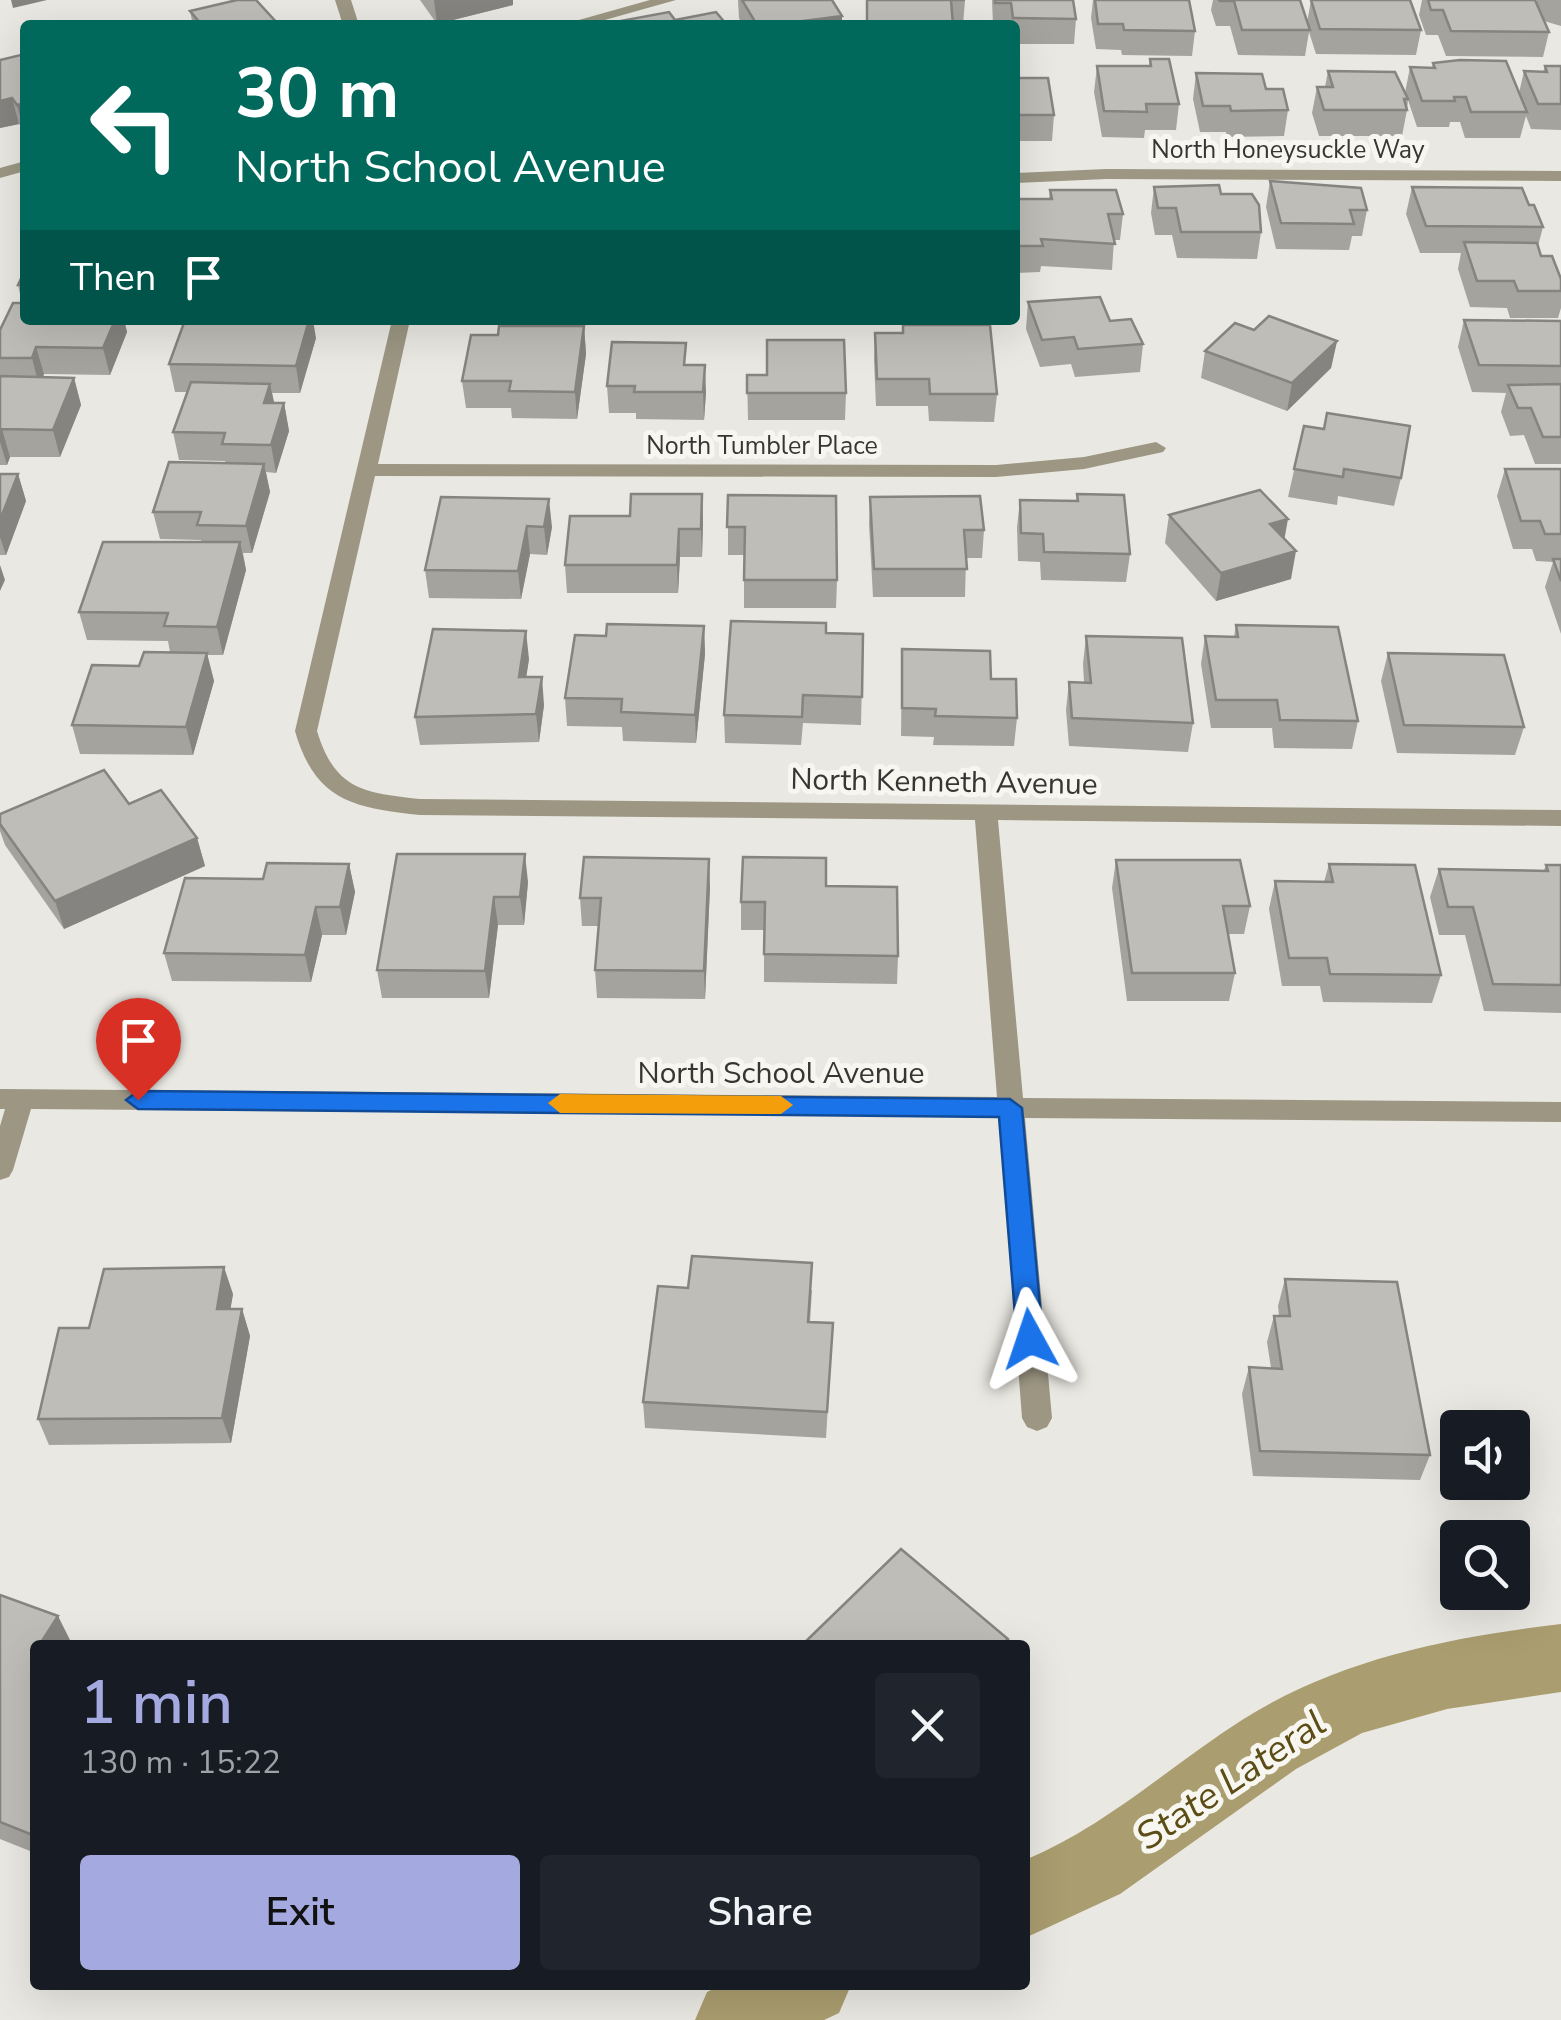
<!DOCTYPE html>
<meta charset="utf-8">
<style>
body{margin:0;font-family:"Nunito Sans",sans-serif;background:#20242c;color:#f1f3f6;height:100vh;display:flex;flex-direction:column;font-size:38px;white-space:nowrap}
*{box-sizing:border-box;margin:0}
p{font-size:32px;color:#9ea1a6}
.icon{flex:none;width:55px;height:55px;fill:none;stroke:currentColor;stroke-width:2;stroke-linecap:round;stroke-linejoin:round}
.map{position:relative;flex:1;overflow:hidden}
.side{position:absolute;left:30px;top:1640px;width:1000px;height:350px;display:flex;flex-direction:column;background:#171b24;border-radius:10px;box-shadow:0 10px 40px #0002}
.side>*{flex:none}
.banner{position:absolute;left:20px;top:20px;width:1000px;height:305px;border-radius:10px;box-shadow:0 10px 40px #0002;background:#00695c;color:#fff;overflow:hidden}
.tools{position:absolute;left:1440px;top:1410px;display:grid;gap:20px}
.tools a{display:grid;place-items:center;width:90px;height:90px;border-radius:10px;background:#171b24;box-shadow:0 10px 40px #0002;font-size:50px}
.pin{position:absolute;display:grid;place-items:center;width:85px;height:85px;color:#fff;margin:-102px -42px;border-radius:50% 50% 50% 0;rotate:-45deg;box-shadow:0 0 10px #0007}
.pin .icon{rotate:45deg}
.me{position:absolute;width:110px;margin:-55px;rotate:355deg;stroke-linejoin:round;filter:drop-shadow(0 0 8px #0008)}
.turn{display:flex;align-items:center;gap:35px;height:210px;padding:0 50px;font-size:45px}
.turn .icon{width:130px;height:130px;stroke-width:2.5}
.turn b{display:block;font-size:70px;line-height:85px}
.then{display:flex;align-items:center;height:95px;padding:0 50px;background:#0003;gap:20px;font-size:38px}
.round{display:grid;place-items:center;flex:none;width:105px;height:105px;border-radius:10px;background:#20242c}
.head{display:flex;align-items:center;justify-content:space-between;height:170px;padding:0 50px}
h1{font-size:60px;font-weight:600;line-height:75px;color:#a4a9e0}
.action{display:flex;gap:20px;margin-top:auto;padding:20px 50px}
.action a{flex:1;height:115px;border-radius:10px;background:#a4a9e0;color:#111;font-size:40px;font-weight:600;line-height:115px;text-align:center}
.action a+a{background:#20242c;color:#f1f3f6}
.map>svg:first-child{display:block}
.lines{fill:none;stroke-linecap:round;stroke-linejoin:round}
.canal{fill:#aa9d6f;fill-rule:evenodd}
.minor{fill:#9c9683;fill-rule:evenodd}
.wall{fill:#a4a39d}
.shaded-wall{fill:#868480}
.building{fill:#bfbdb7;stroke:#868480;stroke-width:2.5}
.route{fill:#1a73e8;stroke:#114b97;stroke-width:2.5}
.slow{fill:#f59e0b}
.labels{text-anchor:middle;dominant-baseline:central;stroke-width:10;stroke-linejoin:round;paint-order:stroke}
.far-street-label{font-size:25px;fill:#373634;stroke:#f7f6f0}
.street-label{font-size:30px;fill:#373634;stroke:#f7f6f0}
.near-water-label{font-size:38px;font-style:italic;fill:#5c4d16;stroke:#f7f6f0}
</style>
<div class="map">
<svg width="1561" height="2020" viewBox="0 0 1561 2020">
<rect width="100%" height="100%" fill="#eae8e2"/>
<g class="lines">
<!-- canal -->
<g class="canal">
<path d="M1561 1624V1692L1447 1709 1362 1733 1296 1769 1120 1894 1025 1938V1860C1105 1827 1170 1766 1242 1720 1338 1659 1450 1637 1561 1624Z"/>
<polygon points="721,1985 851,1985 839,2013 824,2020 695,2020 707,1992"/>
</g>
<!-- minor -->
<g class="minor">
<polygon points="335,0 351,0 359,25 343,25"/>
<polygon points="650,0 676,0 587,25 561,25"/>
<polygon points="25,161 25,171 0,178 0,168"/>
<polygon points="1106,169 1561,171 1561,181 1106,179 1015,183 1015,173"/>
<path d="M392 320H410L378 464 996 465 1084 457 1156 442 1166 448 1163 452 1084 469 996 477 375 476 317 731C335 790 364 793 420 799L1561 810V826L998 820 1023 1098 1561 1102V1122L1025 1118 1052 1418 1047 1427 1037 1431 1027 1427 1022 1418 999 1117 31 1109 13 1170 9 1177 0 1180V1126L5 1109H0V1089L997 1097 975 820 420 815C354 808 315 801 295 731Z"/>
</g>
</g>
<!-- wall -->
<g class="wall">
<polygon points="420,0 513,0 513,5 437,24"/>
<polygon points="738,0 832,0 842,25 742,25 739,18"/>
<polygon points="866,0 965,0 963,25 866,25"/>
<polygon points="992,0 1073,0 1076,19 1074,44 1015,44 1015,25 993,25"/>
<polygon points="1093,0 1189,0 1195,31 1192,56 1122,55 1121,50 1096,49 1091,18"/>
<polygon points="1213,0 1300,0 1307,23 1311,0 1421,30 1416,55 1316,54 1309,32 1305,56 1238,55 1230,26 1216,26 1211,10"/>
<polygon points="1422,0 1535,0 1536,3 1537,0 1561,0 1561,26 1544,21 1549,32 1543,57 1446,56 1438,35 1426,35 1419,15"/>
<polygon points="190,11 279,25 193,25"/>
<polygon points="25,54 25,130 19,124 0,128 0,60"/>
<polygon points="1150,59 1179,104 1176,130 1145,130 1144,138 1102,137 1094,92 1097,66 1149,66"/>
<polygon points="1433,63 1519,93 1524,71 1543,72 1545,66 1561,66 1561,130 1531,129 1526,116 1520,138 1465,138 1460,122 1450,122 1449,127 1417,127 1408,100 1407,110 1402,136 1319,136 1312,113 1317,87 1325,87 1328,71 1405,93 1410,67 1432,68"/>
<polygon points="1196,73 1266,89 1288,110 1284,136 1227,137 1226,132 1200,132 1193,99"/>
<polygon points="1015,78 1054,115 1052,141 1015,141"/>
<polygon points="1270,181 1367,210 1362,236 1352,236 1349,250 1276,249 1266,207"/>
<polygon points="1154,187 1221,194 1261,232 1257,259 1177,258 1172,235 1155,235 1151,213"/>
<polygon points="1412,187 1529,205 1543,227 1538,246 1541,256 1561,279 1561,308 1558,318 1510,318 1507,308 1470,307 1458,269 1461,253 1420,253 1406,214"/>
<polygon points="1050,190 1123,214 1120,240 1114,240 1112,270 1041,266 1040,272 1015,273 1015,199 1049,199"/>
<polygon points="25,270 25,320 124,320 127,332 110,375 44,374 43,377 74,378 81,405 60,457 10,457 7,465 0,465 0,330 22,303 18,285"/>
<polygon points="1028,302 1110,321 1143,344 1140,372 1075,377 1071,364 1040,367 1026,329"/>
<polygon points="1464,320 1561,321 1561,464 1535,464 1524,435 1510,436 1501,412 1506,393 1472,392 1458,347"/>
<polygon points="584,326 586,354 577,419 512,418 511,408 466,408 462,381 498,335"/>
<polygon points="875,333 997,394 994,422 929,421 928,406 876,406 874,360"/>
<polygon points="316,338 300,393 272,393 274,403 284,403 289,431 276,473 266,472 270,492 252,553 243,553 246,570 223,655 207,655 214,681 193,755 80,754 72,725 139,666 170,652 168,641 87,640 79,612 201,542 201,540 160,539 153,512 226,463 225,461 179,460 173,432 188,392 175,392 169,364"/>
<polygon points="1337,341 1331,368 1287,411 1201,378 1205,351"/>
<polygon points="687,365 706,392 704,420 636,419 636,413 609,413 607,386"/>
<polygon points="747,375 846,393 845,420 748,420"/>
<polygon points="1304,426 1401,478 1394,506 1338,496 1337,505 1288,497"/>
<polygon points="1505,469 1561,469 1561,634 1545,587 1553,562 1536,561 1532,549 1513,549 1497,496"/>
<polygon points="0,474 18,474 26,501 6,555 0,555"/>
<polygon points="1077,494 1130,554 1126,582 1041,580 1040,562 1018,561 1017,527 1020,500 1076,501"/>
<polygon points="728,495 837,580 836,608 744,608 744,555 728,555"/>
<polygon points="441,497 552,527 547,555 530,554 521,599 429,598 425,570"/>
<polygon points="870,497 984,530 982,558 966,558 965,597 873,597 869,524"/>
<polygon points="1169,515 1291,579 1216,601 1165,543"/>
<polygon points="703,522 702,557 680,557 678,593 567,593 565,565"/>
<polygon points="1236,625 1358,721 1352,749 1274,748 1272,728 1211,728 1201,664 1205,636 1234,637"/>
<polygon points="704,626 705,654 696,743 623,741 622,727 567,726 565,698 606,636"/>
<polygon points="826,633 863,634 861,725 803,723 801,745 725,743 724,715"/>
<polygon points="1086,636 1193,723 1188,752 1069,746 1066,710 1069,682 1084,682 1083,664"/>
<polygon points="902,649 991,679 1017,718 1014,746 933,745 934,737 901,736"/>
<polygon points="1388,653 1524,727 1515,755 1397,753 1381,681"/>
<polygon points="529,659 526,677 544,705 539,742 420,745 415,717"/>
<polygon points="129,804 197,838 205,866 64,929 5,845 0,831 0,824"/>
<polygon points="397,854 528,882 524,925 498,925 489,998 382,998 377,970"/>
<polygon points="1116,860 1250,906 1244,934 1228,934 1235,973 1229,1001 1127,1001 1112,888"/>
<polygon points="349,864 355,892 346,935 322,935 311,982 172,981 164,953 263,879"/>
<polygon points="1329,864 1441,975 1432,1003 1323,1002 1320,986 1282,986 1269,909 1275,881 1324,882"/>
<polygon points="1546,865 1561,865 1561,1013 1484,1011 1465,935 1439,935 1430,897 1439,869 1544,870"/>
<polygon points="826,886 898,956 897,984 764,982 764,930 741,930 741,902"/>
<polygon points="710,887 705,999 597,998 595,970 599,926 582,926 580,898"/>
<polygon points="1285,1279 1430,1455 1420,1480 1253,1476 1242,1394 1249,1367 1271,1368 1267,1342 1274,1316 1279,1316 1278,1306"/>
<polygon points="688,1288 812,1290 810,1322 833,1323 826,1438 645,1428 643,1402"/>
<polygon points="233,1294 230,1309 242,1309 250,1336 231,1443 49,1445 38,1419 89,1328"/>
<polygon points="0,1595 70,1640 35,1645 35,1853 0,1839"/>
</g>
<!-- shaded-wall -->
<g class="shaded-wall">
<polygon points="11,0 47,0 13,8"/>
<polygon points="434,0 513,0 513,5 437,24"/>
<polygon points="842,16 842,25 772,25"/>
<polygon points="12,98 19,124 0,128 0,101"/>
<polygon points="25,103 25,130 24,130 17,105"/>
<polygon points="115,320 124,320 127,332 110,375 103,348"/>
<polygon points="309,320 313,320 316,338 300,393 296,366"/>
<polygon points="584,326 586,354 577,419 575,392"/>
<polygon points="1337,341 1331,368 1287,411 1292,383"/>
<polygon points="36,347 44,374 39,386 32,358"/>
<polygon points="705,365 706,392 704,420 703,392"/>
<polygon points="74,378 81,405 60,457 53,430"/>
<polygon points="270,384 276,411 264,403"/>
<polygon points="284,403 289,431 276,473 271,445"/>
<polygon points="2,429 10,457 7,465 0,442 0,434"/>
<polygon points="264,464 270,492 252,553 246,526"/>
<polygon points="18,474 26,501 6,555 0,537 0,520"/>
<polygon points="702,494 703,522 702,557 701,529"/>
<polygon points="549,499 552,527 547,555 544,527"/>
<polygon points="1288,519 1283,547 1270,524"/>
<polygon points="527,526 530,554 521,599 518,571"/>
<polygon points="679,529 680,557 678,593 677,565"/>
<polygon points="240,542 246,570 223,655 217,627"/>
<polygon points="1296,551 1291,579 1216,601 1221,573"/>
<polygon points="0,565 5,580 0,591"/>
<polygon points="704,626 705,654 696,743 695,715"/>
<polygon points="526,631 529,659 522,705 519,677"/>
<polygon points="207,653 214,681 193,755 186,727"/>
<polygon points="542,677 544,705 539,742 536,714"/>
<polygon points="197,838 205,866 64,929 55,901"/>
<polygon points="525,854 528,882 524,925 520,897"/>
<polygon points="709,859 710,887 705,999 704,971"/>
<polygon points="349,864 355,892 346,935 340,907"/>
<polygon points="494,897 498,925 489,998 485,971"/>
<polygon points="316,907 322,935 311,982 305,955"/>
<polygon points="224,1267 233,1294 226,1336 217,1309"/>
<polygon points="242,1309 250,1336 231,1443 222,1418"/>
<polygon points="58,1616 70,1640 67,1645 44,1645 42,1641"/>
</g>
<!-- building -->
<g class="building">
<polygon points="237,0 256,0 279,25 202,25 190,11"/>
<polygon points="742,0 832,0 842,16 772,25 757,25"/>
<polygon points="867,0 965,0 951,0 953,25 899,25 898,22 867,21"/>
<polygon points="995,0 1073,0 1076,19 1013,18 1011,3 995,3"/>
<polygon points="1095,0 1189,0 1195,31 1124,30 1123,24 1098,24"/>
<polygon points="1219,0 1300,0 1310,30 1242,30 1234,1 1220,1"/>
<polygon points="1311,0 1410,0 1421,30 1320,29"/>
<polygon points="1428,0 1535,0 1549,32 1451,31 1443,10 1431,10"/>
<polygon points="669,12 675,20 716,12 727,25 623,25 620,21"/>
<polygon points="25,54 25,103 17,105 12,98 0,101 0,60"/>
<polygon points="1150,59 1169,59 1179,104 1146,104 1147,112 1104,111 1097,66 1151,66"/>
<polygon points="1460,60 1506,61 1527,112 1471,112 1466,97 1454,97 1455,101 1422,101 1410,67 1435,68 1433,63"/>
<polygon points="1545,66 1561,66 1561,104 1538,104 1524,71 1547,72"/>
<polygon points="1328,71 1395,72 1408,99 1404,99 1407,110 1324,110 1317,87 1333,87"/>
<polygon points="1196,73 1262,74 1266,89 1283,89 1288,110 1231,111 1230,106 1203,106"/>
<polygon points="1015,78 1048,78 1054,115 1015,115"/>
<polygon points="1270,181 1361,188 1367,210 1350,210 1354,224 1281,223"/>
<polygon points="1219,185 1221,194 1252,194 1259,205 1261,232 1181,232 1176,208 1158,208 1154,187"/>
<polygon points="1412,187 1522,188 1529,205 1534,205 1543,227 1426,226"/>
<polygon points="1050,190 1116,190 1123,214 1108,214 1115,244 1041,239 1043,246 1015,246 1015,199 1052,199"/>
<polygon points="1464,242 1537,243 1541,256 1552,256 1561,279 1561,291 1518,291 1514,281 1477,281"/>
<polygon points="25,270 25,285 18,285"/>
<polygon points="1100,297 1110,321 1131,319 1143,344 1078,349 1074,337 1042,340 1028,302"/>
<polygon points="13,303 25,303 25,320 115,320 103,348 36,347 32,358 0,358 0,330"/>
<polygon points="1269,316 1337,341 1292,383 1205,351 1235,323 1254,330"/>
<polygon points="185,320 261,321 309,320 296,366 169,364"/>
<polygon points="1464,320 1561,321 1561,366 1479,365"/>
<polygon points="903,325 990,325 997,394 930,394 929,379 877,379 875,333 903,333"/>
<polygon points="499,326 584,326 575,392 509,391 511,381 462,381 471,335 498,335"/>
<polygon points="767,340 844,340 846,393 747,393 747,375 767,375"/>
<polygon points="612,342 686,343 684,365 705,365 703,392 634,392 635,386 607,386"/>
<polygon points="0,376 74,378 53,430 2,429 0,434"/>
<polygon points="191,382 270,384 264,403 284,403 271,445 222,444 225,433 173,432"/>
<polygon points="1561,384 1561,437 1543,437 1531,408 1518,408 1508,385"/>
<polygon points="1327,413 1410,426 1401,478 1344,469 1343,477 1294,469 1304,426 1324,429"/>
<polygon points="169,462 264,464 246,526 197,525 201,512 153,512"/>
<polygon points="1505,469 1561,469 1561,534 1545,534 1540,521 1521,521"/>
<polygon points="0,474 18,474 0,520"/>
<polygon points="1260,490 1288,519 1270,524 1296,551 1221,573 1169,515"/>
<polygon points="631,494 702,494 701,529 679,529 677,565 565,565 570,516 630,516"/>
<polygon points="1077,494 1124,495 1130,554 1044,552 1043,534 1021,533 1020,500 1078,501"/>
<polygon points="728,495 836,496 837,580 744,580 745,527 727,527"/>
<polygon points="980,496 984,530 964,530 967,569 874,569 870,497"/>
<polygon points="441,497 549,499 544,527 527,526 518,571 425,570"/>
<polygon points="103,542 240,542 217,627 164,626 168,613 79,612"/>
<polygon points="1553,559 1561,559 1561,581"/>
<polygon points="731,621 826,623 826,633 863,634 862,697 803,695 802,717 724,715"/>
<polygon points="607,624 704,626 695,715 621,712 622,699 565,698 575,635 606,636"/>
<polygon points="1236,625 1338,627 1358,721 1280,720 1277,700 1216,700 1205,636 1238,637"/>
<polygon points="433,629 526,631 519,677 542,677 536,714 415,717"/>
<polygon points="1086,636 1182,638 1193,723 1072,718 1069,682 1091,683"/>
<polygon points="902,649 990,651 991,679 1016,679 1017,718 935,716 936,709 902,708"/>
<polygon points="144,652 207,653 186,727 72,725 92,665 139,666"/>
<polygon points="1388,653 1504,655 1524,727 1404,725"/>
<polygon points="104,770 129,804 161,790 197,838 55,901 0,824 0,814"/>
<polygon points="397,854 525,854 520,897 494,897 485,971 377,970"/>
<polygon points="584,857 709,859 704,971 595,970 601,898 580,898"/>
<polygon points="743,857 826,858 826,886 897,887 898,956 764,954 765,902 741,902"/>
<polygon points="1116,860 1240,860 1250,906 1223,906 1235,973 1132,973"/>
<polygon points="267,863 349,864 340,907 316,907 305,955 164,953 185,878 263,879"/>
<polygon points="1329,864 1415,865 1441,975 1330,974 1327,958 1289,958 1275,881 1333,882"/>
<polygon points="1546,865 1561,865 1561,985 1493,984 1473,907 1448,907 1439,869 1548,871"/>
<polygon points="692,1256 812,1263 808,1322 833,1323 827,1412 643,1402 658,1286 688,1288"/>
<polygon points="224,1267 217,1309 242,1309 222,1418 38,1419 59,1328 89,1328 104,1269"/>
<polygon points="1285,1279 1397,1282 1430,1455 1260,1451 1249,1367 1282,1369 1274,1316 1290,1316"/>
<polygon points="901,1549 1008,1639 1002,1645 802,1645"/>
<polygon points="0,1595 58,1616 42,1641 52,1645 35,1645 35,1836 0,1822"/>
</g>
<!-- route -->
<polygon class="route" points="138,1091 1010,1099 1022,1108 1043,1339 1030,1350 1017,1339 999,1117 138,1109 126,1100"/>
<!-- slow -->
<polygon class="slow" points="560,1094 781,1096 793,1105 781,1114 560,1113 548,1103"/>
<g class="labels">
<!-- far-street labels -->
<g class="far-street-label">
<text x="1288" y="150">North Honeysuckle Way</text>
<text x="762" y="446">North Tumbler Place</text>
</g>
<!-- street labels -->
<g class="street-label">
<text transform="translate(944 782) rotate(1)">North Kenneth Avenue</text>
<text x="781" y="1073">North School Avenue</text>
</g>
<!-- near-water labels -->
<g class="near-water-label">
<text transform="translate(1231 1780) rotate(-34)">State Lateral</text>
</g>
</g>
</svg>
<div class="tools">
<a><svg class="icon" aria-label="sound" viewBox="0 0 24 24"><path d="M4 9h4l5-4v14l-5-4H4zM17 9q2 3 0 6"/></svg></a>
<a><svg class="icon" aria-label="search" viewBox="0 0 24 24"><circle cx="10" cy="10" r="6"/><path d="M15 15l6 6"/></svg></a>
</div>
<div class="pin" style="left:138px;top:1100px;background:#d93025"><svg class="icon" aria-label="arrive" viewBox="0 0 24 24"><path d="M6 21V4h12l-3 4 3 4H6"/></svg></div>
<svg class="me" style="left:1030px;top:1339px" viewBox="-20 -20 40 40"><path d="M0-17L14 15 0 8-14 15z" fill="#1a73e8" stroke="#fff" stroke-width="4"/></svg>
<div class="banner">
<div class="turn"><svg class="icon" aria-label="left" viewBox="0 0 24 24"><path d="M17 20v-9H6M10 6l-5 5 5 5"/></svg><div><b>30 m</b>North School Avenue</div></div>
<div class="then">Then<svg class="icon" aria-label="arrive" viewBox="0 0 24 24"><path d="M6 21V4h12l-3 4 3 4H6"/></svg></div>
</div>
<section class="side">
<div class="head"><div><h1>1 min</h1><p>130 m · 15:22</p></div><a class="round"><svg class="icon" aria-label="close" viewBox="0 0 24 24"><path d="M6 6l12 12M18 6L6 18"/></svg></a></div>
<div class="action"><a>Exit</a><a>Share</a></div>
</section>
</div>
